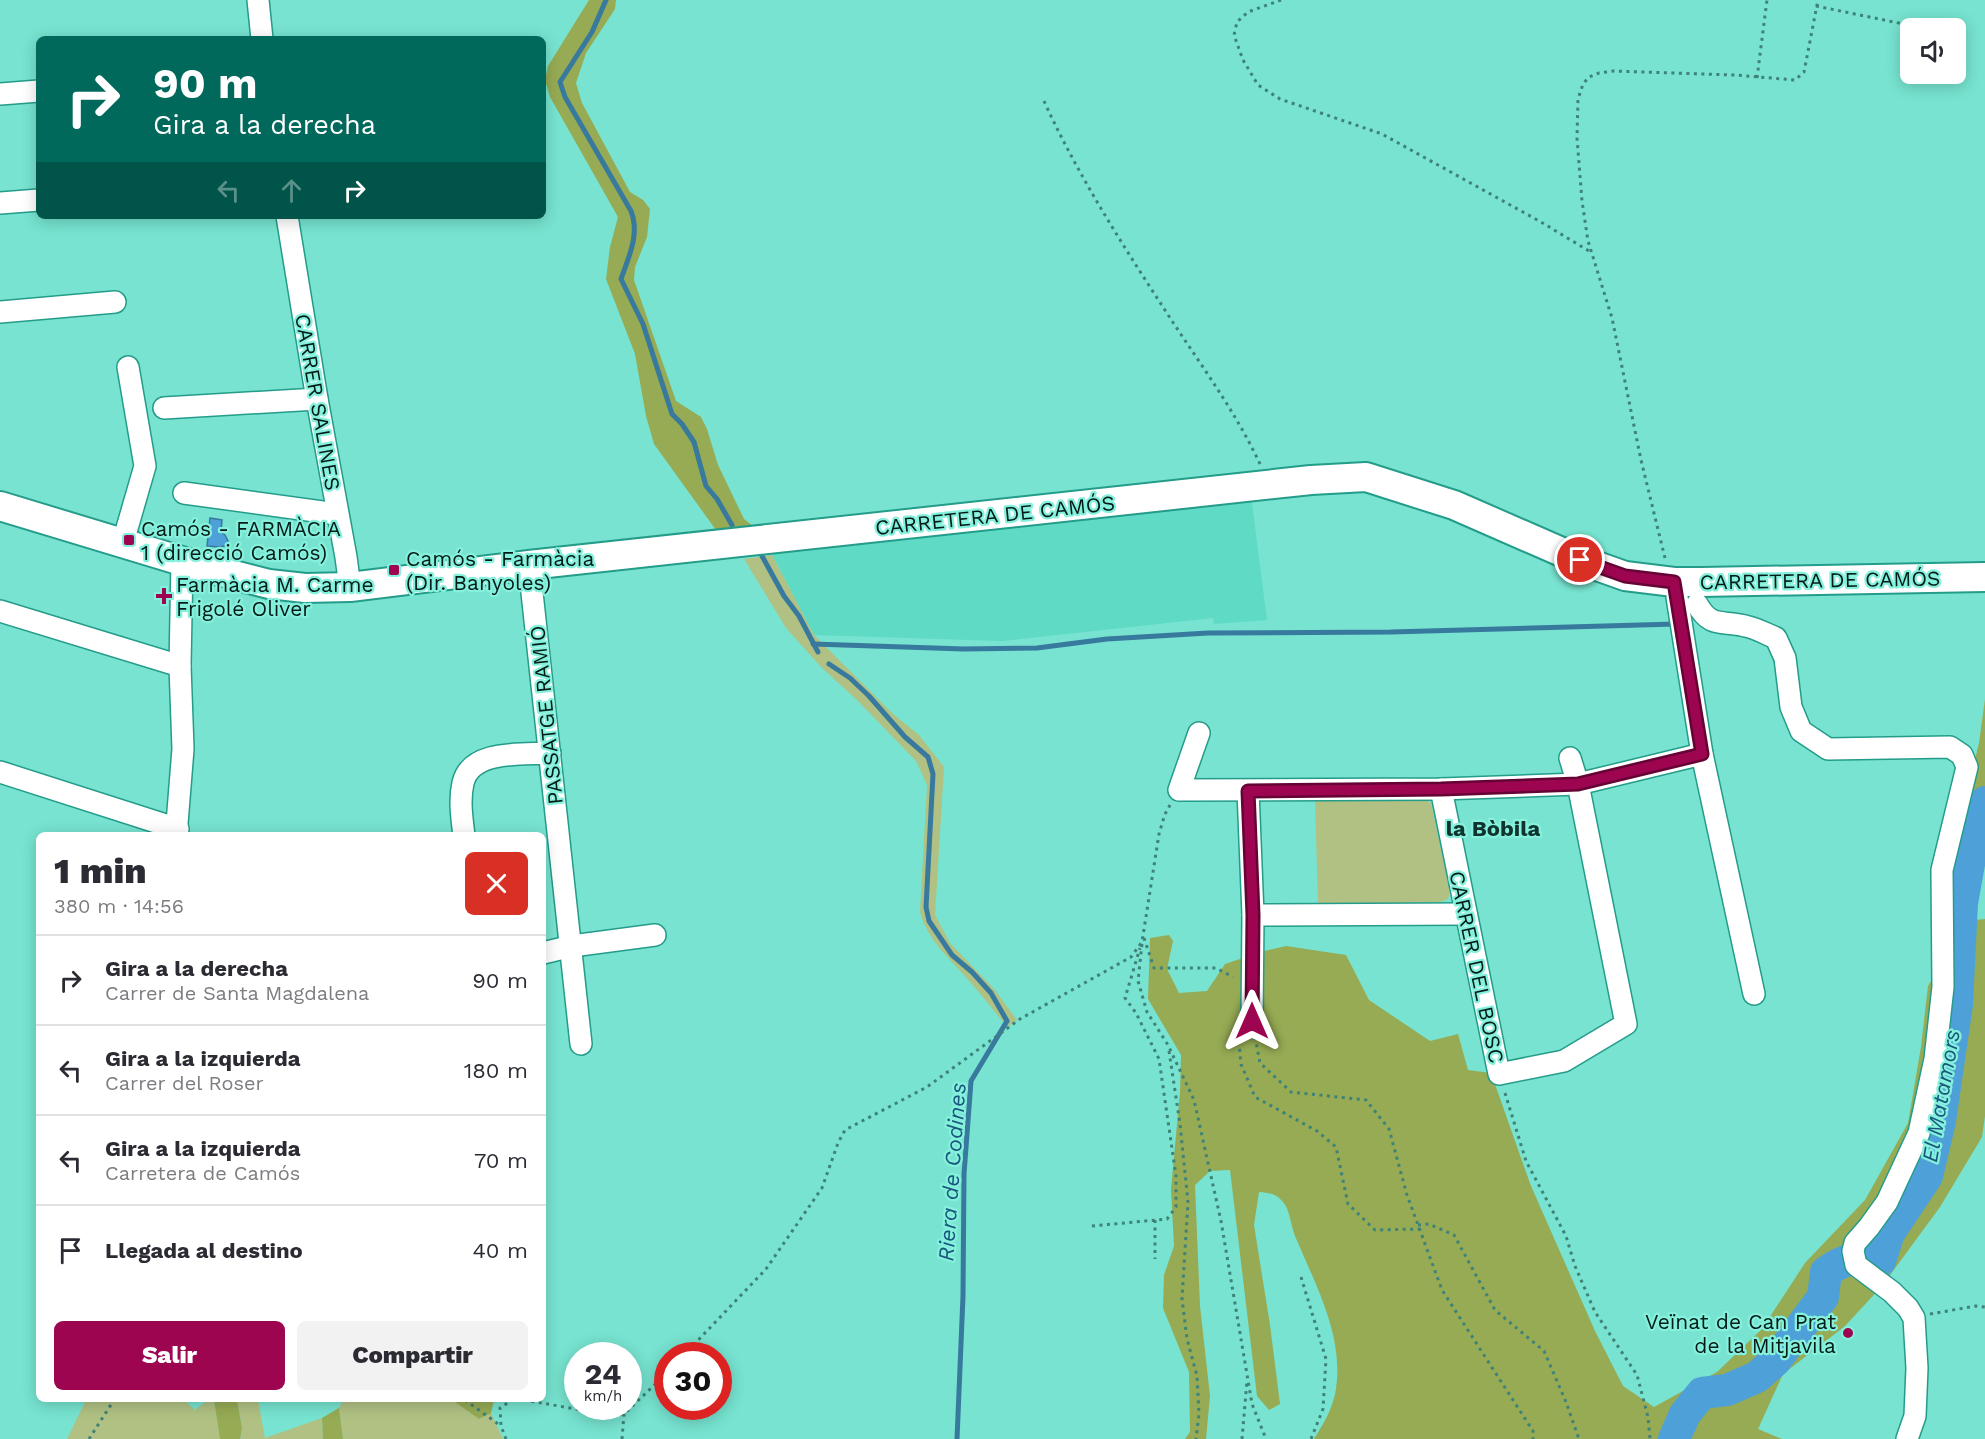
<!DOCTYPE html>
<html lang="es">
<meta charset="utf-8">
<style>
body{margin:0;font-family:"Work Sans",sans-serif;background:#f2f2f3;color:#2b2b33;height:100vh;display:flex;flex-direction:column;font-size:22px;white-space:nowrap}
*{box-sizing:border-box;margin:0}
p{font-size:20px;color:#7c7c81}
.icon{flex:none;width:33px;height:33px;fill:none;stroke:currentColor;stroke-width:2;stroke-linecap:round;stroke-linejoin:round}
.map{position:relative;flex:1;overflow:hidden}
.drawer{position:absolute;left:36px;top:832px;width:510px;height:570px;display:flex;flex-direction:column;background:#fff;border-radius:9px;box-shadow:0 3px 15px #0003}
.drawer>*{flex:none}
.hud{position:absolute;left:36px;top:36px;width:510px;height:183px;border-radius:9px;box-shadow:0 3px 15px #0003;background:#00695c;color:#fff;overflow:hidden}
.fabs{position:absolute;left:1900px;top:18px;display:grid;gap:12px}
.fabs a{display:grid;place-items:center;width:66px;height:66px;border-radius:9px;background:#fff;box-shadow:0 3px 15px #0003;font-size:30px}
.speed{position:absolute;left:564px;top:1342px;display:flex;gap:12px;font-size:30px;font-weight:700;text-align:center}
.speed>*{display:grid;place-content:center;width:78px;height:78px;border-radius:50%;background:#fff;box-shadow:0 3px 15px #0003;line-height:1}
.speed small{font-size:15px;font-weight:400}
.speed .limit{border:9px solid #d22;background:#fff;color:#111}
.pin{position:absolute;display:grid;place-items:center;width:51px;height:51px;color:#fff;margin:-26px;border:3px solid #fff;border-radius:50%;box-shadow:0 2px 6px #0007}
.me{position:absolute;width:66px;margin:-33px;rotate:0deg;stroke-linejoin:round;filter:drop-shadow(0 0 4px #0008)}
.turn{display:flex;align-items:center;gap:21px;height:126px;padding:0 18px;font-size:27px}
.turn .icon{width:78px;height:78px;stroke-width:2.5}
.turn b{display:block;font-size:42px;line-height:51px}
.lanes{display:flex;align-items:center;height:57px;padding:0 18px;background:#0003;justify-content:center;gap:30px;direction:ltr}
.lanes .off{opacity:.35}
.round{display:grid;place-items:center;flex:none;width:63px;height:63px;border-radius:9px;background:#f2f2f3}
.overview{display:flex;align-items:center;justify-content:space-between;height:102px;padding:0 18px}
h1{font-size:36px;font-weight:800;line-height:45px}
.button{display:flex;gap:12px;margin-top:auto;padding:12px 18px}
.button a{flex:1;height:69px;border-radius:9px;background:#9d0551;color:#fff;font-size:24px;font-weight:800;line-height:69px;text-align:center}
.button a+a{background:#f2f2f3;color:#2b2b33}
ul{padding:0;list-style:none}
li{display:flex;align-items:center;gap:18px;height:90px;padding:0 18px;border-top:2px solid #e1e1e2}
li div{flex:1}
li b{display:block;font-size:22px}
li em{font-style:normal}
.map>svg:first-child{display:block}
.built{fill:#5edac5}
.green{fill:#b0c183}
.forest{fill:#96ab54}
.water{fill:#4ea1d8;stroke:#38799e;stroke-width:1.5}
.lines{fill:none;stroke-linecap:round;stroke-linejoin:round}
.stream{stroke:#38799e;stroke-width:5}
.river{stroke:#4ea1d8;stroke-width:32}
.street-casing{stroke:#249c8a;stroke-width:24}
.secondary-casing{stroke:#249c8a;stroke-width:32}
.path{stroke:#3f8277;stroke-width:3;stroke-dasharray:3 4.5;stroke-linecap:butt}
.street{stroke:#fff;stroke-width:21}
.secondary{stroke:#fff;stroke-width:28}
.route-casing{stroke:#660335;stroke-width:15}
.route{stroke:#9d0551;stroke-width:10}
.poi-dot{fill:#9d0551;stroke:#85f1dd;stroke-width:2}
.labels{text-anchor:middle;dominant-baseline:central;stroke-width:4.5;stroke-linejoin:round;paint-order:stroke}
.street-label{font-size:21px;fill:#031b17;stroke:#85f1dd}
.poi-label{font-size:21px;fill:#031b17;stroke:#85f1dd;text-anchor:start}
.neighbourhood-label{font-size:22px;font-weight:bold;fill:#0f332d;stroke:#85f1dd}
.water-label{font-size:22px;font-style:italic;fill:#1a577c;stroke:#85f1dd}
</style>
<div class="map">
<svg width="1985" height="1439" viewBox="0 0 1985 1439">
<rect width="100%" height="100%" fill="#77e3d0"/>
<!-- built -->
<polygon class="built" points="1250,488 1267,620 1214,624 1213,618 1003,641 814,635 764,539"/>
<!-- green -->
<g class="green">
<path d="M772 555 814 635 893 714 919 735 944 767 935 915 950 943 994 989 1017 1020 1007 1027C995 1012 983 997 971 983 952 960 928 942 920 912L927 785 916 761 857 700 822 668 786 628 744 559Z"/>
<polygon points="1423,799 1431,803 1450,891 1448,899 1440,902 1318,905 1315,801"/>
<polygon points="86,1400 184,1400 195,1410 208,1400 214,1400 220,1439 67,1439"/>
<polygon points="237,1400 258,1400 265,1438 322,1418 323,1439 240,1439 242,1428"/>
<polygon points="343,1400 443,1400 455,1401 479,1419 491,1413 503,1439 343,1439 339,1408"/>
</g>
<!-- forest -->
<g class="forest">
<polygon points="589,0 616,0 615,9 586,53 576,83 582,103 630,192 643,200 650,209 647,237 635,267 634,280 676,401 701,417 707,429 718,465 744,519 753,526 716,530 654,444 646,416 635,354 606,279 610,247 618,217 550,97 545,80 548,66"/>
<path d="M1985 699V850L1974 888 1975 920 1985 919V1116L1982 1137 1940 1207 1882 1286 1845 1326 1783 1374 1758 1429 1782 1439H1314C1324 1423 1333 1408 1336 1389 1344 1335 1315 1284 1295 1236 1291 1226 1290 1210 1283 1202 1276 1193 1269 1193 1259 1192L1254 1225 1270 1325 1280 1404 1269 1410 1257 1396 1230 1170 1210 1171 1195 1185 1200 1306 1210 1396 1206 1439H1185L1190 1432 1189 1372 1163 1308 1164 1275 1174 1246 1171 1189 1180 1092 1181 1055 1148 999 1150 938 1169 935 1173 941 1167 969 1179 993 1207 991 1225 964 1264 951 1286 946 1346 955 1369 1000 1430 1041 1458 1034 1468 1070 1491 1073 1531 1186 1595 1331 1623 1386 1654 1407 1717 1372 1762 1329 1805 1263 1865 1200 1908 1123 1921 1047 1928 986 1944 960 1947 875 1979 743Z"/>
<polygon points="214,1400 237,1400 242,1428 240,1439 220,1439"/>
<polygon points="443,1400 494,1400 491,1413 479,1419 455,1402"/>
<polygon points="339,1408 343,1439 323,1439 322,1418"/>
</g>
<!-- water -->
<polygon class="water" points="210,518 222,520 221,532 225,535 228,541 226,546 219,547 207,546"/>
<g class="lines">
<!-- stream -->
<g class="stream">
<path d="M606 0 592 32 560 82 565 97 631 211C640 234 629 256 621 279L643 324 672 414 682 424 694 442 706 486 717 499 732 525"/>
<polyline points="762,556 784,596 799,616 818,652"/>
<polyline points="813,644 964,649 1037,648 1107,639 1208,633 1391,632 1676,624"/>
<polyline points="829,664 850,678 869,696 905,737 928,757 933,774 926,907 929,921 952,955 972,972 991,993 1007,1021 971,1081 964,1174 963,1296 957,1439"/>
<polyline points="1877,1273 1880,1261"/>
</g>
<!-- river -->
<path class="river" d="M1674 1439 1685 1414 1702 1393 1727 1390 1757 1377 1776 1360 1823 1297 1826 1272C1846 1257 1856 1258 1880 1261L1889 1233 1927 1176 1940 1121 1957 1004 1962 903 1969 864 1985 802"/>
<defs>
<g id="street">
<polyline points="258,0 262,39"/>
<polyline points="0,94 39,91"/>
<polyline points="0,203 39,200"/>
<polyline points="287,216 317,399 346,557 350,587"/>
<polyline points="0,312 115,302"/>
<polyline points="164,408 317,399"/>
<polyline points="184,493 337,514"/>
<polyline points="123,542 145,466 128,367"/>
<polyline points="529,565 581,1044"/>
<polyline points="1677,597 1702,754 1754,994"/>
<path d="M1697 604C1711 629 1722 620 1745 626 1756 628 1766 634 1776 638L1785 658 1791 707 1801 731 1828 749 1950 747 1962 755 1967 767 1942 870 1943 987 1935 1059 1919 1133 1887 1202 1869 1227 1855 1243 1853 1251 1856 1265 1892 1292 1908 1308 1914 1318 1917 1368 1915 1416 1907 1439"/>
<polyline points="0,611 180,666"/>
<polyline points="1199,733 1179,790 1441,789 1578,784 1702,754"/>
<polyline points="0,772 178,829"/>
<polyline points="1441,789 1499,1074 1564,1061 1626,1024 1578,784 1570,758"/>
<polyline points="1248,791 1253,915 1252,1021"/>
<polyline points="176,836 183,749 180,666 182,561"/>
<path d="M464 836C462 819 459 800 463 783 471 749 522 755 550 753"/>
<polyline points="1253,915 1466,914"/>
<polyline points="543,953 572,946 655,935"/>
</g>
<polyline id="secondary" points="0,506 195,565 269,584 305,588 350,587 529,565 1311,480 1366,477 1454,505 1580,560 1625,576 1674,582 1701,582 1985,577"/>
</defs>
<!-- street casing -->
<use href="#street" class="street-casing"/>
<!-- secondary casing -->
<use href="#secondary" class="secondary-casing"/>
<!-- path -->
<g class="path">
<polyline points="1281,0 1248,12 1237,22 1234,35 1243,60 1258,85 1280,99 1382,134 1541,222 1589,251"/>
<polyline points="1816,6 1923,28"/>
<polyline points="1757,78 1767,0"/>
<path d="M1044 101C1080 180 1129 255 1176 327 1206 372 1237 415 1260 464"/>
<polyline points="1665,558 1641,460 1612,318 1588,241 1582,201 1577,138 1578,99 1583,84 1589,77 1599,73 1614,71 1735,75 1795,80 1804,72 1818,0"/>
<polyline points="1144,938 1154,968 1216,968 1233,977"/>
<polyline points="1142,944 1138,981 1147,1012 1168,1045 1194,1100 1221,1221 1252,1404 1266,1439"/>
<polyline points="1238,1034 1241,1064 1255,1097 1317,1131 1336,1147 1348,1204 1375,1230 1419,1229"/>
<polyline points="1255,1037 1260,1063 1291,1092 1366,1100 1389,1129 1407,1195 1442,1290 1533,1431 1533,1439"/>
<polyline points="1169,1051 1180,1124 1188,1202 1182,1299 1187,1339 1197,1376 1199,1414 1196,1439"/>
<polyline points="1505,1093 1526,1161 1566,1236 1575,1266 1595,1312 1637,1375 1648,1417 1650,1439"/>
<polyline points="1155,1220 1155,1259"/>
<polyline points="1418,1225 1429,1224 1454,1235 1495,1310 1544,1351 1566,1402 1579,1439"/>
<polyline points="1092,1226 1167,1219 1176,1207 1176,1176 1159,1059 1136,1013 1125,998 1140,948"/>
<polyline points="1301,1277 1326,1359 1323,1409 1311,1439"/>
<polyline points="1930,1314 1976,1306 1985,1307"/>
<polyline points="683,1356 766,1269 822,1188 838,1143 845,1130 927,1087 1020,1019 1131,957 1142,942 1159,834 1165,814 1170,805"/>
<polyline points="465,1400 501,1426"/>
<polyline points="524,1400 605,1414 624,1414 668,1372"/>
<polyline points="89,1439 114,1400"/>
<polyline points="506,1439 501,1426 500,1408 512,1400"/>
<polyline points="622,1439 624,1414"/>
<polyline points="1242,1439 1247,1381"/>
</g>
<!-- street -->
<use href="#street" class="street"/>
<!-- secondary -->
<use href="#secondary" class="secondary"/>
</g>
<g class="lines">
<defs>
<polyline id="route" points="1252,1021 1253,915 1248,791 1441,789 1578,784 1702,754 1674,582 1625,576 1580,560"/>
</defs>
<!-- route casing -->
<use href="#route" class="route-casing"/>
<!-- route -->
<use href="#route" class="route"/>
</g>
<!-- markers -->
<g class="poi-dot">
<rect x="123" y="534" width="12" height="12" rx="3"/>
<rect x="388" y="564" width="12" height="12" rx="3"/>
<path d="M161 587h6v6h6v6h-6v6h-6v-6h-6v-6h6z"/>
<circle cx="1848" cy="1333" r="6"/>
</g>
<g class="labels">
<!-- street labels -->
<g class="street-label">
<text transform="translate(318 402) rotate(80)">CARRER SALINES</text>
<text transform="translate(995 515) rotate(-6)">CARRETERA DE CAMÓS</text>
<text transform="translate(1820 580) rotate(-1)">CARRETERA DE CAMÓS</text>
<text transform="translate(546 715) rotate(-96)">PASSATGE RAMIÓ</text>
<text transform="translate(1477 967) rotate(78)">CARRER DEL BOSC</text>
</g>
<!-- poi labels -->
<g class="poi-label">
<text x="141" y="528">Camós - FARMÀCIA<tspan x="141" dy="24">1 (direcció Camós)</tspan></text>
<text x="406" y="558">Camós - Farmàcia<tspan x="406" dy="24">(Dir. Banyoles)</tspan></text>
<text x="176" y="584">Farmàcia M. Carme<tspan x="176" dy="24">Frigolé Oliver</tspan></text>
<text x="1836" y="1321" text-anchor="end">Veïnat de Can Prat<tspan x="1836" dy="24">de la Mitjavila</tspan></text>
</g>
<!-- neighbourhood labels -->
<g class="neighbourhood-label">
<text x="1493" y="828">la Bòbila</text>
</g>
<!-- water labels -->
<g class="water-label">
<text transform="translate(1941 1096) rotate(-80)">El Matamors</text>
<text transform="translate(952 1172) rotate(-86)">Riera de Codines</text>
</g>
</g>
</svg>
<div class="fabs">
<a><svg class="icon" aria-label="sound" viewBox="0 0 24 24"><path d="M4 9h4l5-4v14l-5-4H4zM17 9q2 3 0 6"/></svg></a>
</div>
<div class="speed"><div>24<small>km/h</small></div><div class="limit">30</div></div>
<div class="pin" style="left:1580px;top:560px;background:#d93025"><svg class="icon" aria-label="arrive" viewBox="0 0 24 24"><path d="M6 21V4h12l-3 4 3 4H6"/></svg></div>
<svg class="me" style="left:1252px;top:1021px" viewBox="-20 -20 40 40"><path d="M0-17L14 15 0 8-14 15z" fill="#9d0551" stroke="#fff" stroke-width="4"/></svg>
<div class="hud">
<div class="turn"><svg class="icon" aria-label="right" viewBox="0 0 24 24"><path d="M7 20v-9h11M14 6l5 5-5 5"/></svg><div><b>90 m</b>Gira a la derecha</div></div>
<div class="lanes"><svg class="icon off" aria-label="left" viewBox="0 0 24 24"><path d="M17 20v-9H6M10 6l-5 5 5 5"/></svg><svg class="icon off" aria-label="ahead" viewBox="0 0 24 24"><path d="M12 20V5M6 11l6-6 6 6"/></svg><svg class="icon" aria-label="right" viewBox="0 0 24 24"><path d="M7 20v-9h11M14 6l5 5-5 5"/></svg></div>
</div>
<section class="drawer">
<div class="overview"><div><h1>1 min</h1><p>380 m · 14:56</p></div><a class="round" style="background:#d93025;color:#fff"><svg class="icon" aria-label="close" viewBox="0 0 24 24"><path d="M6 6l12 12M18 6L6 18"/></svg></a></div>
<ul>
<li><svg class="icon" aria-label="right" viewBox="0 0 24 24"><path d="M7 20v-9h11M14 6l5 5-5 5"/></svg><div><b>Gira a la derecha</b><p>Carrer de Santa Magdalena</p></div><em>90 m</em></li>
<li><svg class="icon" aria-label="left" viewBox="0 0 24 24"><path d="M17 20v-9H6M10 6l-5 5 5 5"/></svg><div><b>Gira a la izquierda</b><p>Carrer del Roser</p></div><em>180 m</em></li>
<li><svg class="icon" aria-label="left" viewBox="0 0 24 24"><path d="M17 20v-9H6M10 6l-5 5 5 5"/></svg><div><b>Gira a la izquierda</b><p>Carretera de Camós</p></div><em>70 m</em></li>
<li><svg class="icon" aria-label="arrive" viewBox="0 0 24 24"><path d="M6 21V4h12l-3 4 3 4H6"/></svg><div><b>Llegada al destino</b></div><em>40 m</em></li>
</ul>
<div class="button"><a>Salir</a><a>Compartir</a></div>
</section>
</div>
